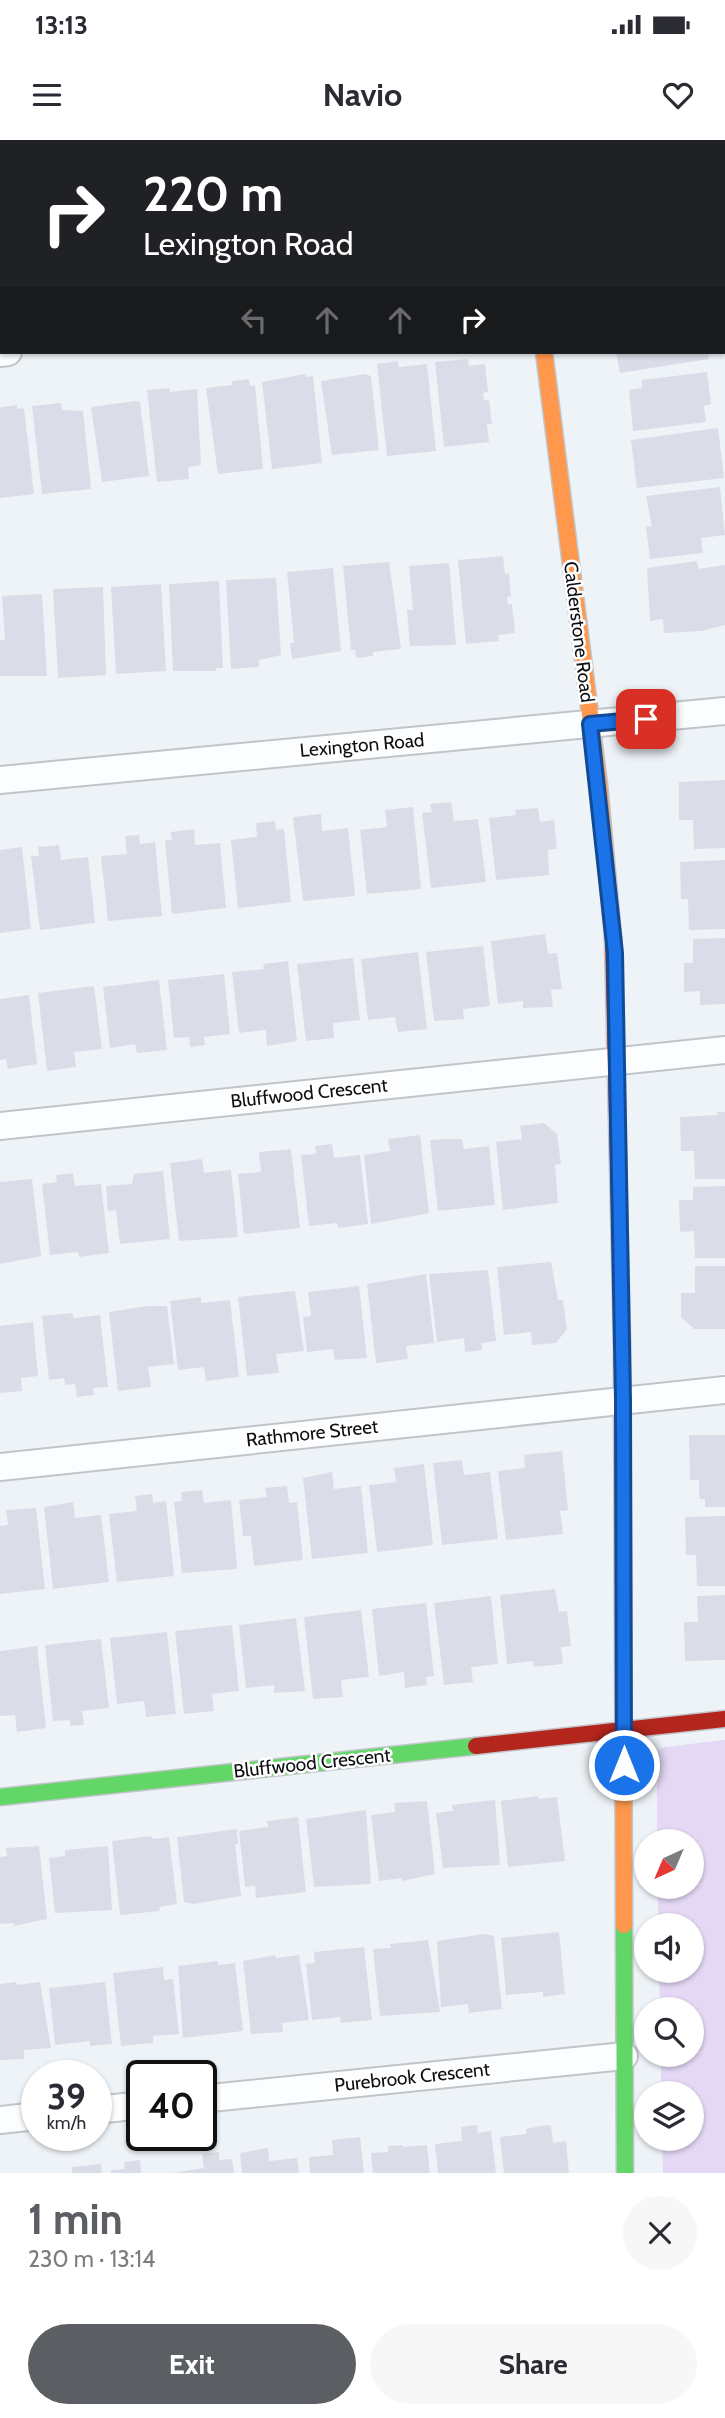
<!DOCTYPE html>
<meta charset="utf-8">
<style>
body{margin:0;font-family:Cabin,sans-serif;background:#f7f7f7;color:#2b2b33;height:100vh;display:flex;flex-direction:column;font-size:26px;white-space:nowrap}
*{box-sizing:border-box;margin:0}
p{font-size:23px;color:#7c7c81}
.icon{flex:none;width:38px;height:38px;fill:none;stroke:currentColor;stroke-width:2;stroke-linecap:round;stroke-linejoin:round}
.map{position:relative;height:2033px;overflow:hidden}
.sheet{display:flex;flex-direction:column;background:#fff;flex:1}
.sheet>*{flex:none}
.banner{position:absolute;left:0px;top:0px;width:726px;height:214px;box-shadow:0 2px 5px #0004;background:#202124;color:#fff;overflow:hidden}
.needle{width:46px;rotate:224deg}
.tools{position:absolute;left:634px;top:1689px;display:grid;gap:14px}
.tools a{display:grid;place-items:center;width:70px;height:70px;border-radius:50%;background:#fff;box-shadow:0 2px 5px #0004;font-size:35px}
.speed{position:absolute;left:21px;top:1920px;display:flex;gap:14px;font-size:35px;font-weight:700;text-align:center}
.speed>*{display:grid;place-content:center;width:91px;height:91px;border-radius:50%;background:#fff;box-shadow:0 2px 5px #0004;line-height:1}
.speed small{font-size:18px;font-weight:400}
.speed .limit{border:4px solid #111;border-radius:10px;background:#fff;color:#111}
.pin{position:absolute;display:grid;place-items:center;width:60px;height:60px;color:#fff;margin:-30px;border-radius:14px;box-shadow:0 4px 10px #0006}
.me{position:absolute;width:77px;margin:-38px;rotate:0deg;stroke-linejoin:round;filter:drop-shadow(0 0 5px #0008)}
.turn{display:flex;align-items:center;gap:24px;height:147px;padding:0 28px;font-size:32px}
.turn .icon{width:91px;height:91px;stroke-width:2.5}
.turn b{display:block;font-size:49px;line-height:60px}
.lanes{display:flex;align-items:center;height:66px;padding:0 28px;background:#0003;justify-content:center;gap:35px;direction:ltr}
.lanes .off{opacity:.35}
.round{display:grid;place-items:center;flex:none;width:74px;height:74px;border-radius:37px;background:#f7f7f7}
.head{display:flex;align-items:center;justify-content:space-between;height:119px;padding:0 28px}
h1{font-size:42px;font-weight:700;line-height:52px;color:#5b5e62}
.primary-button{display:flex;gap:14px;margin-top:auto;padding:14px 28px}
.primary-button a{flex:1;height:80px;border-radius:42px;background:#5b5e62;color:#fff;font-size:28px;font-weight:700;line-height:80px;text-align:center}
.primary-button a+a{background:#f7f7f7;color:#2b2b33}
.status{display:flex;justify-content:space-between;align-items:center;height:49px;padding:0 35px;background:#fff;direction:ltr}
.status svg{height:19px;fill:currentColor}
header{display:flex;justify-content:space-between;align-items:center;height:91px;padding:0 28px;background:#fff;font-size:32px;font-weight:700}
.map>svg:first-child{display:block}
.green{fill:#e4d8f5}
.building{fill:#dadde8}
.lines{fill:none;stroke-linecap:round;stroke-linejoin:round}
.street-casing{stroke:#c1c5c9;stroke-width:30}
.fast-casing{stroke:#c1c5c9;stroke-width:19}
.slow-casing{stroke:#c1c5c9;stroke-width:19}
.jam-casing{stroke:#c1c5c9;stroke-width:19}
.street{stroke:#fcfdfe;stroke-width:26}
.fast{stroke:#63d668;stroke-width:16}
.slow{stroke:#ff974d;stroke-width:16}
.jam{stroke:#b3261e;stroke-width:16}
.route-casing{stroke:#114b97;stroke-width:18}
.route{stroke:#1a73e8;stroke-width:12}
.labels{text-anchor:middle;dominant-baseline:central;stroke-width:5;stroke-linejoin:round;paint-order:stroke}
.street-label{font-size:19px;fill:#0c0e11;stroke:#fff}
</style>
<div class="status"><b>13:13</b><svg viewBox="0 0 49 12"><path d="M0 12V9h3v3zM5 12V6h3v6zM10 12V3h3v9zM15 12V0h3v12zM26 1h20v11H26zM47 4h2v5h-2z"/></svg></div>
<header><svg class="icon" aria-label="menu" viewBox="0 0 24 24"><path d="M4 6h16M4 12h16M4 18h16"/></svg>Navio<svg class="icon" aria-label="heart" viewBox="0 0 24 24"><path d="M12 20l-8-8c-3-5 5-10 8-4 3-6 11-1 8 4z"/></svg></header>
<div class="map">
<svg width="725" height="2033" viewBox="0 0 725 2033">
<rect width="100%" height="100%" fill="#eef3f8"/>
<!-- green -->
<polygon class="green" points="725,1600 725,2033 663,2033 662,1999 691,1998 691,1953 661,1953 661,1915 691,1914 691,1869 660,1869 659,1831 691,1830 691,1785 658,1785 658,1747 691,1746 691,1701 657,1701 657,1611 664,1607"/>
<!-- building -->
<g class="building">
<polygon points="616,212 708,212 709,219 620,233"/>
<polygon points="468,219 469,226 485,224 488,252 483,253 484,260 489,260 492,284 487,284 489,302 444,307 435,222"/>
<polygon points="398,221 399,227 427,224 436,311 387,316 377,224"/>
<polygon points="707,232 711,264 704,266 706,282 633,291 629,250 642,248 642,240"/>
<polygon points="305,234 306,237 313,236 322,323 272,329 262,242"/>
<polygon points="365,234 371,236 379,310 332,315 321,241"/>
<polygon points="249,239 250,246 255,245 263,329 218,334 206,248 232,245 232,241"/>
<polygon points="169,248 170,252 197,249 201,325 188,327 189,339 157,342 147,250"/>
<polygon points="135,261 140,262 149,336 102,342 91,267"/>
<polygon points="61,263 62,270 83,271 91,349 42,354 32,266"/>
<polygon points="17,265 17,269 24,268 34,354 0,358 0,270 1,267"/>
<polygon points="718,288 724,338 637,348 631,300"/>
<polygon points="720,347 725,395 701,398 703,413 650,419 646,387 652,386 646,356"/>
<polygon points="503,416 505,434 509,433 511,456 507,457 508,465 512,464 515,493 498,495 499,501 466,504 458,420"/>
<polygon points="697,421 699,429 725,425 725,485 702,491 664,493 663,479 650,481 647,428"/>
<polygon points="389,422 401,509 373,512 373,516 356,518 355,510 351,510 343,426"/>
<polygon points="449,423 456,505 410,506 407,470 413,470 409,426"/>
<polygon points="333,428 341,511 292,519 290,503 294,503 287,432"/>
<polygon points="276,438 281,515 259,520 259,527 231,529 226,440"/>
<polygon points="219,441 223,528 216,528 216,531 173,531 169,444"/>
<polygon points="161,444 166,531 116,534 111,447"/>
<polygon points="103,447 106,535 58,538 53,449"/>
<polygon points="42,454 47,536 0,536 0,500 5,500 2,456"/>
<polygon points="725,640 725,708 694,709 693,680 679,680 679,642"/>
<polygon points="451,662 454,681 478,679 486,742 431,748 422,673 432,672 430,664"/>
<polygon points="413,667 421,749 367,754 360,690 387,687 385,670"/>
<polygon points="538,668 540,682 554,680 557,709 548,710 549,735 496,740 489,678 516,675 515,670"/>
<polygon points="321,674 322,691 348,688 355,756 303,761 293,677"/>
<polygon points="275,681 276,690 284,689 291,762 238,768 231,700 257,697 256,683"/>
<polygon points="194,689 195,705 220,703 226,768 172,774 165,700 172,700 171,692"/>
<polygon points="139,695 140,704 155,702 162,776 108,781 101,716 127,714 125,696"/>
<polygon points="59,705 61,720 88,717 95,783 40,790 31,716 39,716 38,707"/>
<polygon points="22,707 31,789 0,793 0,710"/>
<polygon points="725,720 725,789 689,790 688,759 681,759 680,722"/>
<polygon points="545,794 548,814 557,813 562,849 551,850 553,867 523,868 523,861 498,864 491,801"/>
<polygon points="725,798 725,864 700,865 700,851 684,852 684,823 693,823 693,799"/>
<polygon points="483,806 490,866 463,869 464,879 434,881 426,812"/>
<polygon points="418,812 427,889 398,892 395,877 368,880 361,819"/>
<polygon points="353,818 360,880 333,883 334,898 306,901 297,824"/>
<polygon points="288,821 297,901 267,906 266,890 239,893 232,832 264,829 263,824"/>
<polygon points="224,834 230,894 204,897 205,905 190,907 189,897 174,898 168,840"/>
<polygon points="159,840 167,910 137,913 135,904 110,908 103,847"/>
<polygon points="94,846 102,909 74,912 76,927 47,931 38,853"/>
<polygon points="29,855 37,924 8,929 6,919 0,920 0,859"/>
<polygon points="717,972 725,972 725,1039 695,1039 694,1011 681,1011 680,977 718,975"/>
<polygon points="544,983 557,994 561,1024 555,1025 558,1063 503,1070 496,1002 522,999 520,986"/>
<polygon points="420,995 429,1073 371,1084 364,1015 390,1011 388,999"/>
<polygon points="446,999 462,999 464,1009 489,1006 495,1065 438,1071 430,1000"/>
<polygon points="332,1004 334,1018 360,1015 368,1084 338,1088 337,1083 309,1086 301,1015 316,1014 315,1006"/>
<polygon points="291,1009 300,1088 244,1094 238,1034 261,1032 259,1012"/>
<polygon points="202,1019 204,1033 231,1030 238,1097 179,1101 170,1023"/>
<polygon points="163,1031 170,1099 120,1104 116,1070 108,1071 106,1046 132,1044 134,1034"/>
<polygon points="73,1033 75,1046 101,1044 109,1113 79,1117 78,1112 50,1115 42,1044 57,1042 56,1035"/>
<polygon points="32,1039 41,1116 0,1124 0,1042"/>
<polygon points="725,1046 725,1118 695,1118 694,1091 680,1092 679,1060 693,1060 693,1047"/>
<polygon points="551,1122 558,1160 563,1160 567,1189 556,1203 532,1205 531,1192 504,1195 497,1127"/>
<polygon points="695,1126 725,1126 725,1189 694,1189 681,1177 681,1153 695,1153"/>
<polygon points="488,1130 496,1201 482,1203 482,1210 465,1212 464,1198 437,1202 429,1134"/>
<polygon points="426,1134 434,1203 406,1206 408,1219 376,1223 367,1144"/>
<polygon points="359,1146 367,1218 335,1220 333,1209 307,1212 303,1177 311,1176 308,1152"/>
<polygon points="295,1151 304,1211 276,1214 279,1233 247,1236 238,1157"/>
<polygon points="201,1157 201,1163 230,1160 239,1237 206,1241 204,1227 178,1230 170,1161"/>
<polygon points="147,1166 167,1166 174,1224 148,1227 151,1247 118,1251 109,1172"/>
<polygon points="72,1173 74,1178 100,1175 108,1247 93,1248 94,1255 77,1257 75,1244 65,1245 64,1238 49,1240 42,1176"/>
<polygon points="33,1182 38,1236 21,1238 22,1251 0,1253 0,1186"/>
<polygon points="689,1295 725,1295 725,1367 705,1367 705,1359 700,1359 699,1355 699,1340 690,1340"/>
<polygon points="562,1311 568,1370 560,1371 563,1394 506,1400 498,1331 525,1328 524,1315"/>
<polygon points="462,1320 464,1335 490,1332 498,1399 442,1405 433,1323"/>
<polygon points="424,1324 433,1405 377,1412 369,1345 396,1342 394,1328"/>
<polygon points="332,1332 334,1349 361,1346 368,1413 312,1419 303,1338"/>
<polygon points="287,1346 289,1363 297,1362 303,1420 254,1426 251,1396 243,1396 239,1360 267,1357 265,1348"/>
<polygon points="202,1350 204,1363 231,1360 237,1429 182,1433 174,1362 182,1361 181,1352"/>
<polygon points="152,1354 153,1363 166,1361 174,1436 117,1442 109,1374 137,1371 135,1356"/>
<polygon points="73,1362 75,1378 101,1375 109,1442 53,1449 44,1367"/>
<polygon points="36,1368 45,1449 0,1454 0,1386 8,1385 6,1370"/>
<polygon points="725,1376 725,1446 697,1446 696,1415 686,1415 685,1377"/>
<polygon points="555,1449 559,1472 567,1471 571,1506 561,1507 563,1524 534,1527 533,1521 507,1524 500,1455"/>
<polygon points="725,1455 725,1520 685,1521 684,1482 698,1482 697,1456"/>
<polygon points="491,1456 498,1524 471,1527 473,1542 444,1545 434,1463"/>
<polygon points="426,1463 434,1536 426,1537 427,1545 405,1548 404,1532 379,1536 372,1469"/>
<polygon points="361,1470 369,1537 341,1540 343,1557 313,1559 304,1477"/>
<polygon points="296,1478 305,1551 274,1553 274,1545 246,1548 239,1485"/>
<polygon points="232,1485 239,1551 212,1554 214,1571 184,1574 175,1491"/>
<polygon points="167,1492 176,1574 146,1577 144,1561 117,1564 110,1498"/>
<polygon points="101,1499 109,1568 82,1571 84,1585 70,1586 70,1580 53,1581 45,1505"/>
<polygon points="37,1506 46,1588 17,1592 15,1575 0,1576 0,1511"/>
<polygon points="538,1656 539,1659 557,1657 565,1721 508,1727 501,1661"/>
<polygon points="495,1660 500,1725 443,1728 436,1673 453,1671 452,1665"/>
<polygon points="427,1661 435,1734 402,1741 402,1738 379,1741 371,1675 395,1672 394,1663"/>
<polygon points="366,1670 371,1744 314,1747 306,1679"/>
<polygon points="298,1677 306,1752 256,1758 255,1746 245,1747 239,1691 268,1687 267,1681"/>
<polygon points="237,1689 238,1704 235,1704 241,1756 194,1764 184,1762 177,1697"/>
<polygon points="151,1696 153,1699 169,1697 177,1764 159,1767 160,1771 120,1775 112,1701"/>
<polygon points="39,1706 47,1779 14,1786 14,1783 0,1784 0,1717 7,1716 6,1708"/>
<polygon points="108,1706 112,1770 55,1773 49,1718 65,1716 65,1710"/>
<polygon points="559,1792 565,1854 543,1857 543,1852 506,1855 501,1798"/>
<polygon points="484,1794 494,1796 502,1869 469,1873 468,1864 441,1867 437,1801"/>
<polygon points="428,1800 440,1872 380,1876 373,1809 391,1808 390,1804"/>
<polygon points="364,1807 372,1880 341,1883 340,1877 312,1880 306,1824 315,1823 314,1812"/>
<polygon points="275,1815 276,1818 299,1815 309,1880 282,1883 283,1892 251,1894 243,1821"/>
<polygon points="218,1821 218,1825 235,1823 243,1891 183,1898 178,1826"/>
<polygon points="163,1827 164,1840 173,1839 179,1894 153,1896 153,1903 121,1906 113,1833"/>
<polygon points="16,1842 17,1845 40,1842 51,1908 24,1910 24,1919 0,1920 0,1844"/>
<polygon points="105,1842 112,1904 90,1906 90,1901 55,1905 49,1848"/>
<polygon points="477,1985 478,1993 491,1991 496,2033 438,2033 435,2004 462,2001 461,1987"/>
<polygon points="546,1985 551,1986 553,2003 566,2001 569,2033 504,2033 500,1997 526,1994 526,1989"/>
<polygon points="360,1997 364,2033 310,2033 309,2017 333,2015 332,2000"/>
<polygon points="403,2005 403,2007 427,2005 430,2033 373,2033 371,2013 388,2012 388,2006"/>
<polygon points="268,2008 269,2021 297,2018 299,2033 242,2033 240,2013"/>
<polygon points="219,2012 219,2020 232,2019 234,2033 172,2033 204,2028 202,2014"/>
<polygon points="140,2020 141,2033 111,2033 111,2030 125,2029 124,2022"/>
<polygon points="101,2024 102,2033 72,2033 72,2027"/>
</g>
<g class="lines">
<defs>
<g id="street">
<polyline points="502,0 502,2"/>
<polyline points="0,213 8,212"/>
<polyline points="0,640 725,571"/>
<polyline points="0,986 725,910"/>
<polyline points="0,1327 725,1250"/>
<polyline points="201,1959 624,1916"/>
<polyline points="96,1970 142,1965"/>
<polyline points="0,1980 37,1976"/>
</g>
<g id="fast">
<polyline points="0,1657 476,1606"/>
<polyline points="624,1785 625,2033"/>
</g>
<g id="slow">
<polyline points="544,212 599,645 613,797"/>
<polyline points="622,1203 624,1785"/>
</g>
<g id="jam">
<polyline points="613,797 622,1203"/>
<polyline points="476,1606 725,1579"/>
</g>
</defs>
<!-- street casing -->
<use href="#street" class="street-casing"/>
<!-- fast casing -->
<use href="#fast" class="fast-casing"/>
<!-- slow casing -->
<use href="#slow" class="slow-casing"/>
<!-- jam casing -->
<use href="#jam" class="jam-casing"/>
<!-- street -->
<use href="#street" class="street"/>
<!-- fast -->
<use href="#fast" class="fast"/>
<!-- slow -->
<use href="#slow" class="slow"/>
<!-- jam -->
<use href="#jam" class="jam"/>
</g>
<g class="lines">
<defs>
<polyline id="route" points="624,1625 623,1260 615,813 590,584 646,579"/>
</defs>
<!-- route casing -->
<use href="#route" class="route-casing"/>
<!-- route -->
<use href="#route" class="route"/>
</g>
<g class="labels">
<!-- street labels -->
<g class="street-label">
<text transform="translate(579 492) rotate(83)">Calderstone Road</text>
<text transform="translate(362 605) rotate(-5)">Lexington Road</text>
<text transform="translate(309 953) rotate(-6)">Bluffwood Crescent</text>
<text transform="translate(312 1293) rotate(-6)">Rathmore Street</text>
<text transform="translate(312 1623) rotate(-6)">Bluffwood Crescent</text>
<text transform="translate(412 1937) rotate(-6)">Purebrook Crescent</text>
</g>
</g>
</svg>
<div class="tools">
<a><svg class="needle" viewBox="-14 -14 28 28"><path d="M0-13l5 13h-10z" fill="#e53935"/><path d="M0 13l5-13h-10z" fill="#7c7c81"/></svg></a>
<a><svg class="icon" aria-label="sound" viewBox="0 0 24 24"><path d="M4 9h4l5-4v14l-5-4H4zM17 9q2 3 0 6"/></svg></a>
<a><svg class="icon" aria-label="search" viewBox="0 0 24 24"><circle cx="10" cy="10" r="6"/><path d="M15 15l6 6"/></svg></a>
<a><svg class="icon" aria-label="layers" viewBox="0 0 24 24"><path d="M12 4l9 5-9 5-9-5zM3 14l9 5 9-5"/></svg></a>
</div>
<div class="speed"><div>39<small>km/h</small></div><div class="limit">40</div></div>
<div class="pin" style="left:646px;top:579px;background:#d93025"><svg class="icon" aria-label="arrive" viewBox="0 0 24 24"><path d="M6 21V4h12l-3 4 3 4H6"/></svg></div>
<svg class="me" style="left:624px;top:1625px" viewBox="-20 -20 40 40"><circle r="17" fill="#1a73e8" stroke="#fff" stroke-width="3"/><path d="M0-11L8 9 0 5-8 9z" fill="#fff"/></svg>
<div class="banner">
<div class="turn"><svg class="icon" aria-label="right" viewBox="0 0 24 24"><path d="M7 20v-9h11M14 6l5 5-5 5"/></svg><div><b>220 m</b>Lexington Road</div></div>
<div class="lanes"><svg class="icon off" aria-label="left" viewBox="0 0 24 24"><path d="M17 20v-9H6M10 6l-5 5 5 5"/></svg><svg class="icon off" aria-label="ahead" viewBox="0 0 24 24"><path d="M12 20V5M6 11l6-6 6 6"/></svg><svg class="icon off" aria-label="ahead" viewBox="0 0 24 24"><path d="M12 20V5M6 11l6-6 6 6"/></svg><svg class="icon" aria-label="right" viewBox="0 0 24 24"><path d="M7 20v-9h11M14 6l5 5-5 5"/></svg></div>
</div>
</div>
<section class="sheet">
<div class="head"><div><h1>1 min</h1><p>230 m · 13:14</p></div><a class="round"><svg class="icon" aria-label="close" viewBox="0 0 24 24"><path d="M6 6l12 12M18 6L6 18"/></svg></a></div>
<div class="primary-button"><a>Exit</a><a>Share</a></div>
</section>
